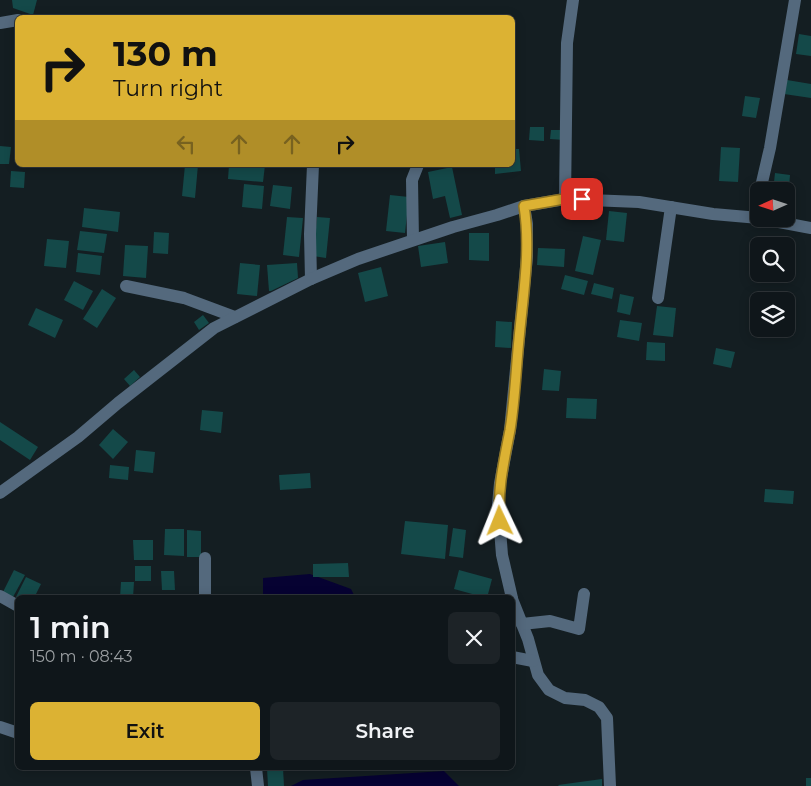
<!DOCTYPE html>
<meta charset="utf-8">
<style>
body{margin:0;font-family:Montserrat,sans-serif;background:#1d2327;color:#f1f3f6;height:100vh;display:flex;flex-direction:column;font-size:19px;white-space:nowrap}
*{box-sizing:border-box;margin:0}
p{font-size:16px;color:#9b9fa2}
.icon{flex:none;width:28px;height:28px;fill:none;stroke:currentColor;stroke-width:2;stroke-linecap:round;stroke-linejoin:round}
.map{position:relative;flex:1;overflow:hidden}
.panel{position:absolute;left:15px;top:595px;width:500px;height:175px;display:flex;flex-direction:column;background:#0f161a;border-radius:8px;box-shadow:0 2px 12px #0003,0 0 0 1px #2f3539}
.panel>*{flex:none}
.banner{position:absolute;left:15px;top:15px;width:500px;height:152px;border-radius:8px;box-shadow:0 2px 12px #0003,0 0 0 1px #2f3539;background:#dcb233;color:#111;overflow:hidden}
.needle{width:32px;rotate:267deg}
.tools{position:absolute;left:750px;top:182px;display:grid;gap:10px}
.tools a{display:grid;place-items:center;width:45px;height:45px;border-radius:8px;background:#0f161a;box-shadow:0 2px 12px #0003,0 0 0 1px #2f3539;font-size:25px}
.pin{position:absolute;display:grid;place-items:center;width:42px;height:42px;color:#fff;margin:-21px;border-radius:10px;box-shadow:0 2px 8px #0006}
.me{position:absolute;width:55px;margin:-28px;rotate:358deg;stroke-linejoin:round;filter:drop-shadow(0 0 4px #0008)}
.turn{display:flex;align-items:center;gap:18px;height:105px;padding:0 15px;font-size:22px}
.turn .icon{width:65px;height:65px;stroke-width:2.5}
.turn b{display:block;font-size:35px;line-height:42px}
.lanes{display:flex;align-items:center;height:48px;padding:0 15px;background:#0003;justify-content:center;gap:25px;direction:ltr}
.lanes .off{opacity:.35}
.round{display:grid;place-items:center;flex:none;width:52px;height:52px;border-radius:8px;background:#1d2327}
.summary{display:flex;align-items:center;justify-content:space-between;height:85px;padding:0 15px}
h1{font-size:30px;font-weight:600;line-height:38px}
.cta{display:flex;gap:10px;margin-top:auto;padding:10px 15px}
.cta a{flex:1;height:58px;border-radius:8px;background:#dcb233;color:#111;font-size:20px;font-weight:600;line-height:58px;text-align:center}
.cta a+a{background:#1d2327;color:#f1f3f6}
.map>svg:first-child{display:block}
.water{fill:#060232}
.building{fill:#144949}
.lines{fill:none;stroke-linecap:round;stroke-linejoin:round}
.minor{stroke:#54697d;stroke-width:12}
.route-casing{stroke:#8f7421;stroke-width:12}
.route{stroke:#dcb233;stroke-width:9}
</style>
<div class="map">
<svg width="811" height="786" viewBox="0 0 811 786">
<rect width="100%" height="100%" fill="#141e22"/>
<!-- water -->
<g class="water">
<polygon points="310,574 351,589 355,597 263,597 263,578"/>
<polygon points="444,771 459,786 291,786 303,780"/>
</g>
<!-- building -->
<g class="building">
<polygon points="12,0 37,0 33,15 13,8"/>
<polygon points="799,34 811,36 811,56 796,54"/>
<polygon points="787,80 811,84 811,98 784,94"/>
<polygon points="745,96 760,98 756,118 742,116"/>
<polygon points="530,127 544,127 544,141 529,140"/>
<polygon points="551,130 565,130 564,140 550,139"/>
<polygon points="0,146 11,147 9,164 0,164"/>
<polygon points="721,147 740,148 738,182 719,181"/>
<polygon points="512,149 519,149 521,171 495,174 495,165 512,165"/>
<polygon points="185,165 198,165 195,198 182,196"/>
<polygon points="229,165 265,165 263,182 228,179"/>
<polygon points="452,167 462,215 450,218 445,196 433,199 428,172"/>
<polygon points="11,171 25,172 24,188 10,187"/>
<polygon points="775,173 790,175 788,199 786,199 786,191 773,191"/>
<polygon points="244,184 264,186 262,209 242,207"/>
<polygon points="273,185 292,187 290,209 270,206"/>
<polygon points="390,195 409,197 405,233 386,231"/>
<polygon points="84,208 120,212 118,232 82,227"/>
<polygon points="609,211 627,213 624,242 606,240"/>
<polygon points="287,217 303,218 299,257 283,255"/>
<polygon points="317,217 330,218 326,258 313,256"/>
<polygon points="80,231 107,234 104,253 77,250"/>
<polygon points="154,232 169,233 168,254 153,253"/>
<polygon points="469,233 489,233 489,261 469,260"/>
<polygon points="583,236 601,240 593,275 575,271"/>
<polygon points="47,239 69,241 66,268 44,266"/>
<polygon points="752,241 766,242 765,246 759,246 759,271 749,270"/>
<polygon points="445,242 448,263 421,267 418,246"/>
<polygon points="125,245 148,246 146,278 123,276"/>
<polygon points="538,248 565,249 564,267 537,265"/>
<polygon points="78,253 102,256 100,275 76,272"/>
<polygon points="240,263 260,265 257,296 237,294"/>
<polygon points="297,263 298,278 271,291 269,291 267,265"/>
<polygon points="381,267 388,296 365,302 358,273"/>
<polygon points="565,275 588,281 584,295 561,289"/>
<polygon points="74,281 93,291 83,310 64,300"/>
<polygon points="594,283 614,288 612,299 591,294"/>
<polygon points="102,289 116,298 97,328 83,319"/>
<polygon points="620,294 634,297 630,315 617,312"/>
<polygon points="657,306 676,308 673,337 653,335"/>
<polygon points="36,308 63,320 55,338 28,325"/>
<polygon points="203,315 209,323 199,330 194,322"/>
<polygon points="620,320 642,323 639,341 617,337"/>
<polygon points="496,321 512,322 511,348 495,347"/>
<polygon points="647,342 665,343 665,361 646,360"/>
<polygon points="716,348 735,352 731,368 713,364"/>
<polygon points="544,369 561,371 559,391 542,390"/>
<polygon points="134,370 140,377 130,386 124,379"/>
<polygon points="567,398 597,399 596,419 566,418"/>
<polygon points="202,410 223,412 221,433 200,430"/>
<polygon points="0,422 38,447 30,460 0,440"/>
<polygon points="113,429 128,442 113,459 99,445"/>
<polygon points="136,450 155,452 153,473 134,471"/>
<polygon points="110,465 129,467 128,480 109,478"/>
<polygon points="310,473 311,488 280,490 279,475"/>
<polygon points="765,489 794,491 793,504 764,502"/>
<polygon points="405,521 448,525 445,559 401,554"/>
<polygon points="453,528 466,530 463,558 449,556"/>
<polygon points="165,529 184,529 184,556 164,555"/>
<polygon points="187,530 201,531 201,557 187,557"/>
<polygon points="133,540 153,540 153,560 134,560"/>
<polygon points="348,563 349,577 313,577 313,564"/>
<rect x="135" y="566" width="16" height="15"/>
<polygon points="14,570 25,575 13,597 3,592"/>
<polygon points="459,570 492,579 487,598 454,589"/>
<polygon points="161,571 174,571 175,590 162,590"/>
<polygon points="26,577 41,584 34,598 18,598 16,597"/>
<polygon points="121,582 134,582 133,598 120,598"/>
<polygon points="244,595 244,598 206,598 206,596"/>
<polygon points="267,768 283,768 284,786 268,786"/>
<polygon points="303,768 321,768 321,769 304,770"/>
<rect x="806" y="778" width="5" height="8"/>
<polygon points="602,779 602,786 559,786 558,785"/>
</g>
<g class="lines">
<!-- minor -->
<g class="minor">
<polyline points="0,23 18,20"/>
<polyline points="760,191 770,148 795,0"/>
<polyline points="565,199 567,43 573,0"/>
<polyline points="756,217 759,200"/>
<polyline points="763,219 811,228"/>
<polyline points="413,240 412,180 418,165"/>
<polyline points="311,279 310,234 313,165"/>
<polyline points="126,286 184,298 235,317"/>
<polyline points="658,298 671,207"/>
<polyline points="0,493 78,437 118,403 214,328 311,279 358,259 453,227 497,215 524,206 565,199 639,202 713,214 759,218"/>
<polyline points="205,558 205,598"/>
<polyline points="0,596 18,606"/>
<polyline points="512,598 502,555 498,504 500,483 510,430 527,257 527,224 524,206"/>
<polyline points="512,599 528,639 538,675 549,690 565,698 585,700 599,707 607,718 610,786"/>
<polyline points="522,624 550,621 579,629 584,594"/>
<polyline points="512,657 533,661"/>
<polyline points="0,727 18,733"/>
<polyline points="256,768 258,786"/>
</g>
</g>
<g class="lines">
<defs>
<path id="route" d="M500 521C497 490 504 461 510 430 515 400 516 369 519 339 523 295 531 250 524 206L564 199H582"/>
</defs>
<!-- route casing -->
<use href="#route" class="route-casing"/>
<!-- route -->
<use href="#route" class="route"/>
</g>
</svg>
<div class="tools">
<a><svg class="needle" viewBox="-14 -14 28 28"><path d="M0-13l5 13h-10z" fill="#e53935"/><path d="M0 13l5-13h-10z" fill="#9b9fa2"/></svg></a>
<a><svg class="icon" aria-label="search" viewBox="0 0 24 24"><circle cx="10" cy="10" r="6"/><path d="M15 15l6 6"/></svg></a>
<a><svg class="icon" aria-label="layers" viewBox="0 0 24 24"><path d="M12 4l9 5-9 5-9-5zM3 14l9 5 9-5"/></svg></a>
</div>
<div class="pin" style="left:582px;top:199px;background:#d93025"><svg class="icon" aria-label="arrive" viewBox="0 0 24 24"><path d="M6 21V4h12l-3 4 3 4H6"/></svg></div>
<svg class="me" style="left:500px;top:521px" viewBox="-20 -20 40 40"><path d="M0-17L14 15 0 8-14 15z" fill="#dcb233" stroke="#fff" stroke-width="4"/></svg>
<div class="banner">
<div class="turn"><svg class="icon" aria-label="right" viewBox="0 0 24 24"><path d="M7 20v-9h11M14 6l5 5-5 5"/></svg><div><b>130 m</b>Turn right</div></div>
<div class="lanes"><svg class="icon off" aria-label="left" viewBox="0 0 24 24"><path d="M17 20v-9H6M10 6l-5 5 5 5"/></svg><svg class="icon off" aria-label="ahead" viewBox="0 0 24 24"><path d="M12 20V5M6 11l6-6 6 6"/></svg><svg class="icon off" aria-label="ahead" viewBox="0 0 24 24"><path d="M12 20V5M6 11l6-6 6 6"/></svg><svg class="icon" aria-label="right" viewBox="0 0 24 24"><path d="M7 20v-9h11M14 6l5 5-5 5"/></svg></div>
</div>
<section class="panel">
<div class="summary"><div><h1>1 min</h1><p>150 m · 08:43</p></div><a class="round"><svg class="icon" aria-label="close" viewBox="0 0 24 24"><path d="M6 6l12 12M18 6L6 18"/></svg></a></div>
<div class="cta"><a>Exit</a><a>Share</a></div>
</section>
</div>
